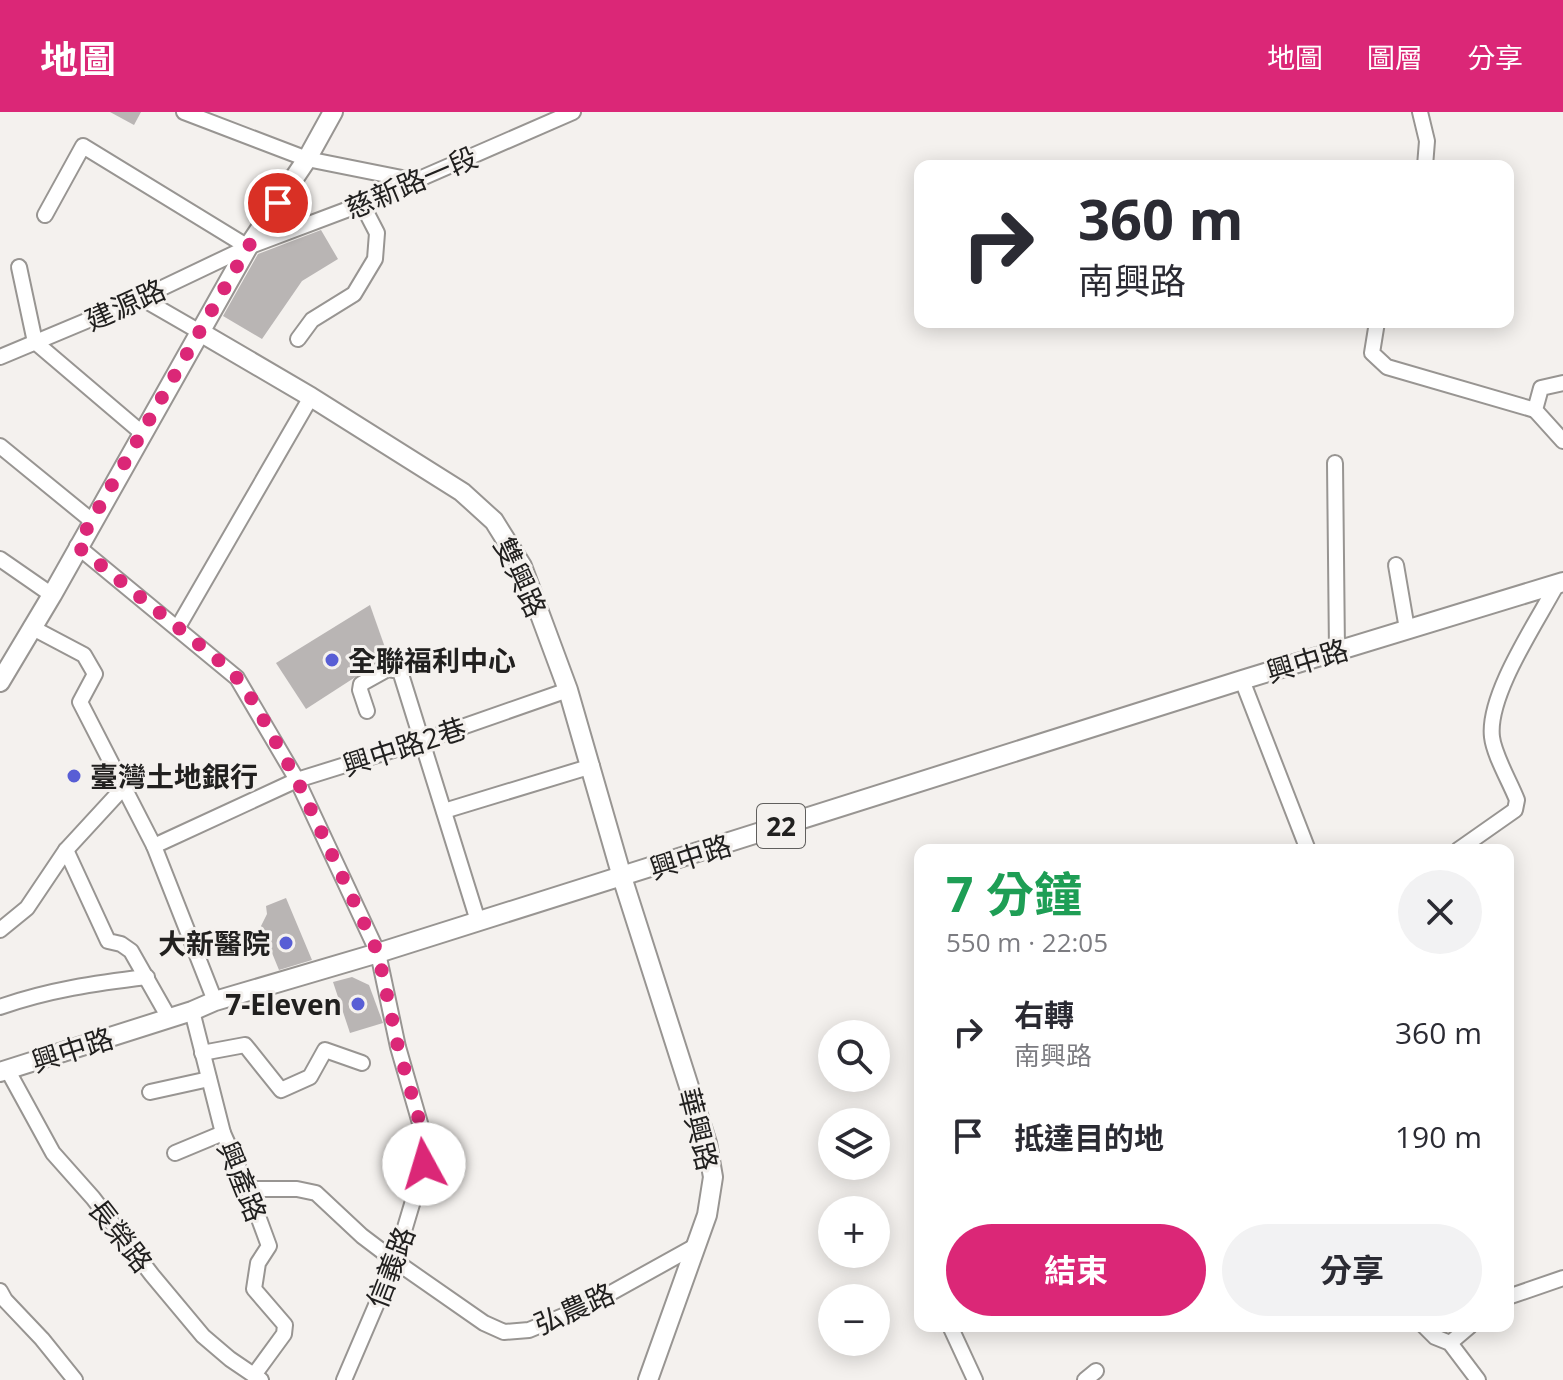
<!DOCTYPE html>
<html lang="zh-TW">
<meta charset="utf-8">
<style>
body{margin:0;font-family:"Open Sans","Noto Sans TC",sans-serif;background:#f2f2f3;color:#2b2b33;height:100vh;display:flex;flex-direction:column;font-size:30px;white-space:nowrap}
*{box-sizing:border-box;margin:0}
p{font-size:26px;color:#7c7c81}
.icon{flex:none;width:44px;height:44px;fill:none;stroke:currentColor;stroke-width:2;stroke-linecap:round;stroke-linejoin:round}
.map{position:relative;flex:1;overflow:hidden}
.sheet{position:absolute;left:914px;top:732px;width:600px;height:488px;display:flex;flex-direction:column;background:#fff;border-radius:16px;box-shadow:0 4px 20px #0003}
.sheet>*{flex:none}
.top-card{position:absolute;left:914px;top:48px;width:600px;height:168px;border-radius:16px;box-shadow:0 4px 20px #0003;background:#fff;color:#2b2b33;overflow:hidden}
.buttons{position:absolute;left:818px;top:908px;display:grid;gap:16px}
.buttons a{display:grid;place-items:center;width:72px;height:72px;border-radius:50%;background:#fff;box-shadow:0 4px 20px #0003;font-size:40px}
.pin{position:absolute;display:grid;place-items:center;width:68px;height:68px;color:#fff;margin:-34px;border:4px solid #fff;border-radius:50%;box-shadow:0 2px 8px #0007}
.me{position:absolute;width:88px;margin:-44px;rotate:354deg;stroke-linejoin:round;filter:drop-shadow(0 0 6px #0008)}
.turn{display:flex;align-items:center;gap:28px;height:168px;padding:0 32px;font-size:36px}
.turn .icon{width:104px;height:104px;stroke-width:2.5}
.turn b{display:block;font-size:56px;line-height:68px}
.round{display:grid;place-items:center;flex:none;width:84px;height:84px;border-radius:42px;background:#f2f2f3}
.summary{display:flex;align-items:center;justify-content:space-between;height:136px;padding:0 32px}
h1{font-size:48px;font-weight:700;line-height:60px;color:#1e9e55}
.cta{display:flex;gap:16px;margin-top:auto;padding:16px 32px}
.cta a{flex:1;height:92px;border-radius:48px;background:#db2777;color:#fff;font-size:32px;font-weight:700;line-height:92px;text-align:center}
.cta a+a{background:#f2f2f3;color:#2b2b33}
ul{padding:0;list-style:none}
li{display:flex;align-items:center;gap:24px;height:104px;padding:0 32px}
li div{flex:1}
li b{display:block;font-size:30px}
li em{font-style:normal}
header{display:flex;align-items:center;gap:48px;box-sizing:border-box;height:112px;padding:0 40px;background:#db2777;color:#fff}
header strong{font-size:38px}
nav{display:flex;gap:44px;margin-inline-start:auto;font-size:28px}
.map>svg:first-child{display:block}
.building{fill:#b9b5b4}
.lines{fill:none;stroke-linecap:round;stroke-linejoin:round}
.minor-casing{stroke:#989592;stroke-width:18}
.major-casing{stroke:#989592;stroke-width:22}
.minor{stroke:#fff;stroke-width:14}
.major{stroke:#fff;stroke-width:18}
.route{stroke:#db2777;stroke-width:14;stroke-dasharray:0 25.2}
.poi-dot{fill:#585ed5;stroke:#f4f1ee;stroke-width:3}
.labels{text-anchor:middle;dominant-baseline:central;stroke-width:6;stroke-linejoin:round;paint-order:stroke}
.shield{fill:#f4f1ee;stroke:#605f5d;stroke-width:2}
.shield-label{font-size:26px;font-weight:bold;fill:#21201f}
.street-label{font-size:28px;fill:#21201f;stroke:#f4f1ee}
.poi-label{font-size:28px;font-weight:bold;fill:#21201f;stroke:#f4f1ee;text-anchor:start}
</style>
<header>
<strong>地圖</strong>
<nav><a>地圖</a><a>圖層</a><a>分享</a></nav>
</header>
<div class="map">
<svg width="1563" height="1268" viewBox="0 0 1563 1268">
<rect width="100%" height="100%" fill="#f4f1ee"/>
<!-- building -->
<g class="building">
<polygon points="110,0 141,0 134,13"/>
<polygon points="321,118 338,147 302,169 262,227 223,204 258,142"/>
<polygon points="370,493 388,544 306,597 276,551"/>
<polygon points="286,786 312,848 279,858 261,814 267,802 266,794"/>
<polygon points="352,865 369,873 383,911 350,921 333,870"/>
</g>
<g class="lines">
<defs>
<g id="minor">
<polyline points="184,0 307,47 412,68"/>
<polyline points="1420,0 1427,29 1425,54"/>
<polyline points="45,103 83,34 248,135"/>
<polyline points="19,155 35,230 142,321"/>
<polyline points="141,186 200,220"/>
<polyline points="1377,210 1372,241 1387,255 1535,298"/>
<polyline points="298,227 312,208 354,182 375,147 377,121 362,92"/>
<polyline points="0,245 141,186 248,135 362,92 573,0"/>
<polyline points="1563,271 1541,276 1535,298 1563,329"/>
<polyline points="0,334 92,409"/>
<polyline points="1335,351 1337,539"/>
<polyline points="77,434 237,566 297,668 378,841 398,935 426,1032 424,1052 395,1149 344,1268"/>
<polyline points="0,447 52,483"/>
<polyline points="1396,453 1407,517"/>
<polyline points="31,515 84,543 95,562 80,590 154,734 215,889"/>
<polyline points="178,515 311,285"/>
<polyline points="1242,568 1308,738"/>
<polyline points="367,599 360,578 361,572 388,557 400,559 478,809"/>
<polyline points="444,699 592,654"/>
<polyline points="154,734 297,668 422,629 568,578"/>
<polyline points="66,738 108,829 121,832 131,839 169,906"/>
<path d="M1458 738 1515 698 1517 688C1510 670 1494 643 1492 625 1487 583 1537 510 1557 472"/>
<polyline points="0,818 27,796 66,738 124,675"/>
<path d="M0 895C48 878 96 871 147 865"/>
<polyline points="192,899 223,1021 248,1077 269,1134 258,1151 254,1177 285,1213 284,1222 254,1263"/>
<polyline points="202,941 245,933 281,978 310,965 325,938 362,951"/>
<polyline points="7,957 53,1041 93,1086 152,1163 203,1224 230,1247 261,1268"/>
<polyline points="150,980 209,967"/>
<polyline points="175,1041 223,1021"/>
<polyline points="248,1077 297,1077 316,1081 362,1124 395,1149 484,1211 504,1220 529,1218 563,1204 600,1187 697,1133"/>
<polyline points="0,1179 5,1188 42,1227 75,1268"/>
<polyline points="1508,1185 1563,1166"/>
<polyline points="950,1214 975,1268"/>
<polyline points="1424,1214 1435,1225 1450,1231 1478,1268"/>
<polyline points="1450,1231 1470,1214"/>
<polyline points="1085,1268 1096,1259"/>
</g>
<g id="major">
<polyline points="200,220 311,285 462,380 494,409 522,454 568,578 622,765 707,1031 713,1065 707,1103 648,1268"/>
<polyline points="0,570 52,483 248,135 307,47 333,0"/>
<polyline points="0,960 192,899 215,889 378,841 1242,568 1563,470"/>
</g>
</defs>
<!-- minor casing -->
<use href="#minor" class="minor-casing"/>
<!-- major casing -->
<use href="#major" class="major-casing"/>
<!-- minor -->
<use href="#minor" class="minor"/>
<!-- major -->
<use href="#major" class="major"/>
</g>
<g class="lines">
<!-- route -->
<polyline class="route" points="278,91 248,135 77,434 217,547 237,566 253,589 297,668 378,841 398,935 426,1032 424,1052"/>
</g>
<!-- markers -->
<g class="poi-dot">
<circle cx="332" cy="548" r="8"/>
<circle cx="74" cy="664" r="8"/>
<circle cx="286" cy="831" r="8"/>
<circle cx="358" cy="892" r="8"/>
</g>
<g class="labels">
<!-- shield labels -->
<rect class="shield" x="757" y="692" width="48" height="44" rx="6"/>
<g class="shield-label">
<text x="781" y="714">22</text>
</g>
<!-- street labels -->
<g class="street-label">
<text transform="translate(411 70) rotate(-23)">慈新路一段</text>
<text transform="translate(125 192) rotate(-24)">建源路</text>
<text transform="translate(521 465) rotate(65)">雙興路</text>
<text transform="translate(1307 548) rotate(-17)">興中路</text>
<text transform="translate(404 634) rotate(-18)">興中路2巷</text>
<text transform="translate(690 744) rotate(-18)">興中路</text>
<text transform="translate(72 937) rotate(-18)">興中路</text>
<text transform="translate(699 1017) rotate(76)">華興路</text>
<text transform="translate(243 1069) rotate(68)">興產路</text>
<text transform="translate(121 1123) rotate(52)">長榮路</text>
<text transform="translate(390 1155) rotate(-69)">信義路</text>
<text transform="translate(574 1196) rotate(-24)">弘農路</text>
</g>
<!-- poi labels -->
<g class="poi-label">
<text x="348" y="548">全聯福利中心</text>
<text x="90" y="664">臺灣土地銀行</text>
<text x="270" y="831" text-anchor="end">大新醫院</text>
<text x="342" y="892" text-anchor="end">7-Eleven</text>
</g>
</g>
</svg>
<div class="buttons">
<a><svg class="icon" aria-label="search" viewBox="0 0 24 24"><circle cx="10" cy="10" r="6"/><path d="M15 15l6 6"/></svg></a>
<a><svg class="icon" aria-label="layers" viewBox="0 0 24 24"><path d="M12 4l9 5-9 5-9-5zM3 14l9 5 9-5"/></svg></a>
<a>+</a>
<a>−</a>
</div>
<div class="pin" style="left:278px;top:91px;background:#d93025"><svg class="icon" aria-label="arrive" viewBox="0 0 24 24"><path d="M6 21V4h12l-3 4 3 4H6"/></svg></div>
<svg class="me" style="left:424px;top:1052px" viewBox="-20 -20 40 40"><circle r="19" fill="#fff"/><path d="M0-13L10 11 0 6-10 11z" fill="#db2777"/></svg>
<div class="top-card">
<div class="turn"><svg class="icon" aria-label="right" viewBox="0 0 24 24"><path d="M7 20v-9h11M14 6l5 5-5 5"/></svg><div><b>360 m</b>南興路</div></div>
</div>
<section class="sheet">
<div class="summary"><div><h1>7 分鐘</h1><p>550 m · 22:05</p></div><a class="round"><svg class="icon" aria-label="close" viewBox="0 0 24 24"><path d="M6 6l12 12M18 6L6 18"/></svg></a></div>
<ul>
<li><svg class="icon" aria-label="right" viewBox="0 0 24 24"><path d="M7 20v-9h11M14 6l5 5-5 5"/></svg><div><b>右轉</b><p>南興路</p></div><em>360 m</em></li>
<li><svg class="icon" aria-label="arrive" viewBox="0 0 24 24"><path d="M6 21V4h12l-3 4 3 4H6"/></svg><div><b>抵達目的地</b></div><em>190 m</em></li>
</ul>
<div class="cta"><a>結束</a><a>分享</a></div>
</section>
</div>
